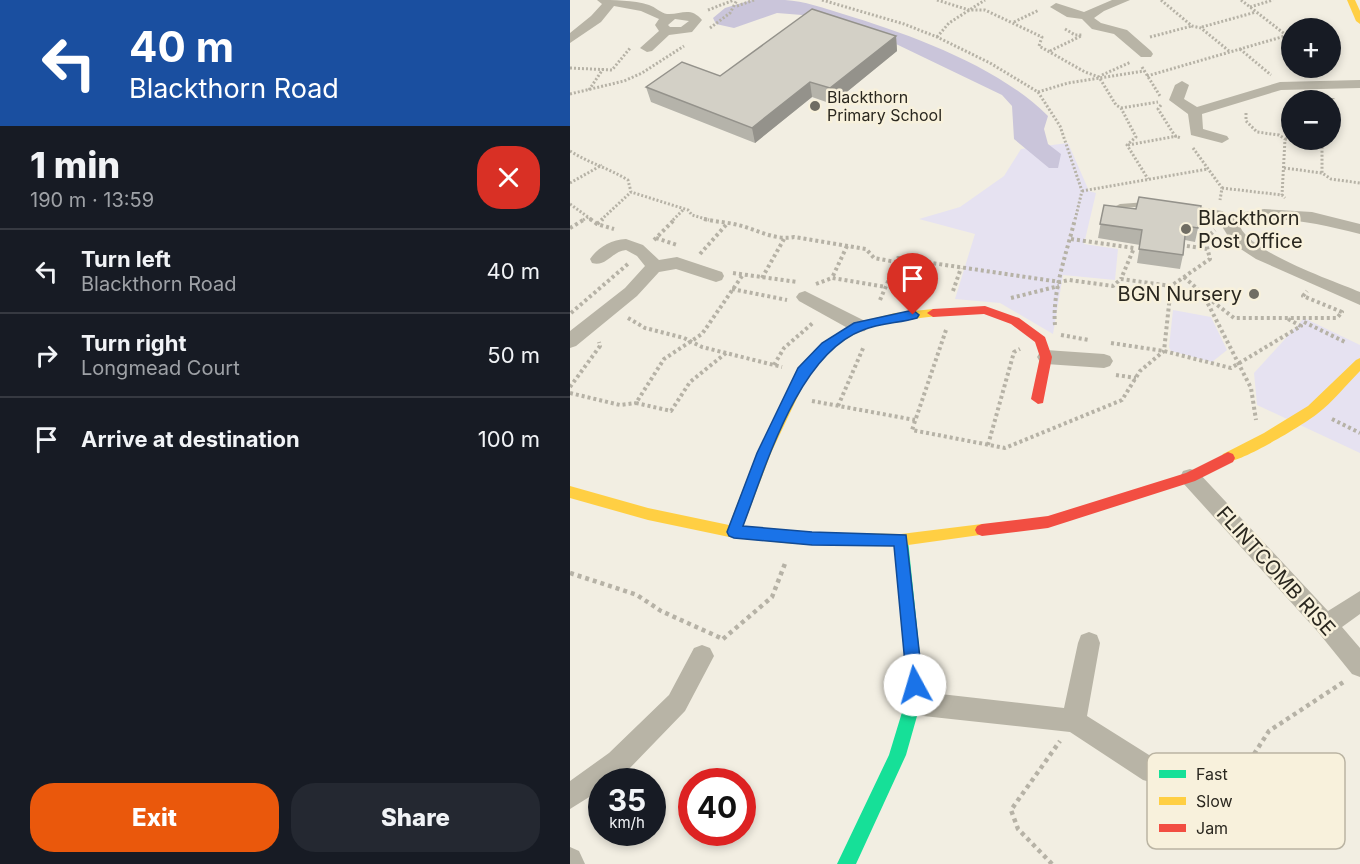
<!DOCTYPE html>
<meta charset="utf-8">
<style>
body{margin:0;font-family:Inter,sans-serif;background:#242831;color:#f1f3f6;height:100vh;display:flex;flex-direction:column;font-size:22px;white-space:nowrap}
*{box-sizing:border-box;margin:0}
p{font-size:20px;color:#9ea1a6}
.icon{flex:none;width:33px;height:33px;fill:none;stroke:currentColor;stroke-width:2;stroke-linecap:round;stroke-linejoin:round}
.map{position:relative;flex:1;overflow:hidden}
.sheet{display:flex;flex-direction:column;background:#171b24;width:570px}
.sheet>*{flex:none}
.guide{background:#1a4fa0;color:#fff;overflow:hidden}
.tools{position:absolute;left:711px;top:18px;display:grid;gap:12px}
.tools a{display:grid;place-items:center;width:60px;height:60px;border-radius:50%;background:#171b24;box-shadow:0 3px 9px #0003;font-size:30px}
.speed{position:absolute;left:18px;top:768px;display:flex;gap:12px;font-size:30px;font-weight:700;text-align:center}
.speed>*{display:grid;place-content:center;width:78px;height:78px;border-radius:50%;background:#171b24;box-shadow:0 3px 9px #0003;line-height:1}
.speed small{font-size:15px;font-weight:400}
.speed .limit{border:9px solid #d22;background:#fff;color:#111}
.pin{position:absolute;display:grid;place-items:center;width:51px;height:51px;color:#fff;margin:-62px -26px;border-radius:50% 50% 50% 0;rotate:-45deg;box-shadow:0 0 6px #0007}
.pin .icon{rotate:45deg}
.me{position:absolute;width:66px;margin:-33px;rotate:354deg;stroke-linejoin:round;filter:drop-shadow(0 0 4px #0008)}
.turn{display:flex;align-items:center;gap:21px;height:126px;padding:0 30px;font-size:27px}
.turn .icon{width:78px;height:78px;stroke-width:2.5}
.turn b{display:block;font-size:42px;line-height:51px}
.round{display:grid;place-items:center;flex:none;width:63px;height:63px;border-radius:24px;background:#242831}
.headline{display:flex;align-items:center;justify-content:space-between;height:102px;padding:0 30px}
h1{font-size:36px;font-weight:800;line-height:45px}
.primary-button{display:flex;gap:12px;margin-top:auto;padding:12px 30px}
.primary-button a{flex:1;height:69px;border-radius:24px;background:#ea580c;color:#fff;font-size:24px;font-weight:800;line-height:69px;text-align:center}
.primary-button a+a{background:#242831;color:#f1f3f6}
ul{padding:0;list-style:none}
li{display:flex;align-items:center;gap:18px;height:84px;padding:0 30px;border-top:2px solid #363941}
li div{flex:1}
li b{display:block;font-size:22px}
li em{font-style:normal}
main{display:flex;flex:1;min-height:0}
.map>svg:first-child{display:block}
.green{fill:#e6e2f1}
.forest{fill:#cac5da}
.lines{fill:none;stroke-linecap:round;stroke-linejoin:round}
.path-far2{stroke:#b6b2a6;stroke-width:3;stroke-dasharray:2 2;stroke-linecap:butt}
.path-far1{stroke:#b6b2a6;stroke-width:4;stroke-dasharray:3 3;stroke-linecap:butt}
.path{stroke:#b6b2a6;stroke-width:4.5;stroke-dasharray:4 4;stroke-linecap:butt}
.lane{fill:#b8b4a6;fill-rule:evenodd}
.street{fill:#b8b4a6;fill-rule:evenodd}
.fast{fill:#16e098;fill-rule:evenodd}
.slow{fill:#ffcf43;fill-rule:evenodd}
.jam{fill:#f24e42;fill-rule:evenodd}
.wall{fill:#b5b3aa}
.shaded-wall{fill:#94928b}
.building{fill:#d3d0c6;stroke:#94928b;stroke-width:1.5}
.route{fill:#1a73e8;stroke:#114b97;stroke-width:1.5}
.poi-dot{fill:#706d63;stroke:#f8f1dc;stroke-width:2}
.labels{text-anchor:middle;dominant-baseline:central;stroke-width:5;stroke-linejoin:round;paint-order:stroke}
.far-poi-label{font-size:16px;fill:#2a271f;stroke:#f8f1dc;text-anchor:start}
.poi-label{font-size:20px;fill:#2a271f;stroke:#f8f1dc;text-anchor:start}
.street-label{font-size:20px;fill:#2a271f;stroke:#f8f1dc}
.key{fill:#f8f1dc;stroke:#bab4a3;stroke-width:1.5}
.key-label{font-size:16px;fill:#2a271f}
</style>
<main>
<section class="sheet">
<div class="guide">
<div class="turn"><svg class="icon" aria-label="left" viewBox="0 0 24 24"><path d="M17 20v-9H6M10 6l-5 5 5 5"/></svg><div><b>40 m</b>Blackthorn Road</div></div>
</div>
<div class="headline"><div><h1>1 min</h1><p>190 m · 13:59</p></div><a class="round" style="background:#d93025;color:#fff"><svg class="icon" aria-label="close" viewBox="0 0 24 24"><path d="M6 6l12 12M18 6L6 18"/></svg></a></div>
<ul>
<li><svg class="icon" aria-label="left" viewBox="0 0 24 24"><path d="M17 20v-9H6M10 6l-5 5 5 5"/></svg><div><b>Turn left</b><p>Blackthorn Road</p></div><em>40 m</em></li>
<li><svg class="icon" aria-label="right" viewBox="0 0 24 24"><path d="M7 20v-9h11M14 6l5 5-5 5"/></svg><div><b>Turn right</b><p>Longmead Court</p></div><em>50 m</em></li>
<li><svg class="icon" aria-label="arrive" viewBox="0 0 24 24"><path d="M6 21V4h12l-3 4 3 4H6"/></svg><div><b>Arrive at destination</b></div><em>100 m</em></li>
</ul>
<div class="primary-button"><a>Exit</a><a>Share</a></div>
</section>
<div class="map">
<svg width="790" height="864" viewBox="0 0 790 864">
<rect width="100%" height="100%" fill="#f2eee2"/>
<!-- green -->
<g class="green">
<polygon points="498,143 519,191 526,193 514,244 548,249 545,280 493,275 483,334 430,303 385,299 405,234 349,219 390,207 434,176 451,149"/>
<polygon points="603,310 641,317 657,350 642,362 601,351 599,347"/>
<polygon points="734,318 790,345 790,453 687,405 684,373"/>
</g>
<!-- forest -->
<path class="forest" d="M182 0C193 0 204 0 215 0 234 1 254 8 273 14 339 34 428 66 478 116L474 129 478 144 491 154 488 168H479L444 139 442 106 432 95 326 44 232 15 207 13 164 28 146 24 143 18 155 8Z"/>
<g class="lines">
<!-- path-far2 -->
<g class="path-far2">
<polyline points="252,0 334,24 367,37 420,63 468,92 490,126 512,191 505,220"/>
<polyline points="367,0 399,10 415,10 472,37 469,46 515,72 529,77 546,105 551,108 566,137 557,145 578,179"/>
<polyline points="591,0 622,26 631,28 659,51"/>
<polyline points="671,0 716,35"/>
<polyline points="167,6 184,0"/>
<polyline points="680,7 703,0"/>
<polyline points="138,10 164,0"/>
<polyline points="444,22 469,10"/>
<polyline points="632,27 686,12"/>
<polyline points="140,28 160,13 167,0"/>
<polyline points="495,29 505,35 513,35"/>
<polyline points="367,37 379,23 415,0"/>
<polyline points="580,37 622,26"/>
<polyline points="670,49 701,75"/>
<polyline points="480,51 511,36"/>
<polyline points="572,67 590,96"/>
<polyline points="0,68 42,70 61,47"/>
<polyline points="532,75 561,62"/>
<polyline points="577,76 722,34"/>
<polyline points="19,90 33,69"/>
<polyline points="468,92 498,83 574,71"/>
<polyline points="0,94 54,81 72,73 114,46"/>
<polyline points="591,105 588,109 605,136 611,138"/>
<polyline points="551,108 588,102"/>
<polyline points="676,113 676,121 687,132 709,135 715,139 712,195"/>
<polyline points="760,135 763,98"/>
<polyline points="715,139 752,144"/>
<polyline points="754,140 752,141 752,173 761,179 790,183"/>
<polyline points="558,145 607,136"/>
<polyline points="623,148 652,188 650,200"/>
<path d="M0 151C19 163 38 168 58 180L61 192 118 210 122 215 139 220"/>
<polyline points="714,168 752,173"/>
<polyline points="0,183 32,165"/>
<polyline points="652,188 712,195 715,198"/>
<polyline points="512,191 638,169"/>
<polyline points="0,204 22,220"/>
<polyline points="13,220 18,217"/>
<polyline points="31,220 61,192"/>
<polyline points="103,220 114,209"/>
</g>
<!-- path-far1 -->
<g class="path-far1">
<polyline points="20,219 27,224 44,229"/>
<path d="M134 219C146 222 157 222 168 225 186 229 205 241 224 237L296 249 304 258 326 262 328 258 490 282 499 280 543 286 551 279 601 286 640 259 635 239 645 230"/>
<polyline points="27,224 33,219"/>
<polyline points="0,228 15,219"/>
<polyline points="86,238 107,245"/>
<polyline points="501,239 564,248 551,279"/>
<polyline points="84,240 105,219"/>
<polyline points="611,245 637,249"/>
<polyline points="277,246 262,278 316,287"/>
<polyline points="130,254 156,225"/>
<polyline points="163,273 227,282"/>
<polyline points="614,277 633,294 681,388 686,420"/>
<polyline points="192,278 214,239"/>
<polyline points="246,284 262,278"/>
<polyline points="162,289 217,300"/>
<polyline points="383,291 391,268"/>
<polyline points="633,294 664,318 767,318 772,312 733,296 737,291"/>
<polyline points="441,298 489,286"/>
<polyline points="310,300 326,263"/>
<polyline points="1,313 59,263"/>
<polyline points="58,318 75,328 114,338 132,347 212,367"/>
<polyline points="734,322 775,342"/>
<path d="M485 325C482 291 497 252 505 219"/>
<polyline points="376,330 342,430 435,448 552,400 570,371 594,351 601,286"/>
<polyline points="491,335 519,340"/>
<polyline points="541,343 594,351 661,368 731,326 716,318"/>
<polyline points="156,353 120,382 101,411 66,403 94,359 132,334 172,276"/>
<polyline points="204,365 214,348 244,322"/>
<polyline points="546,375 566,378"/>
<polyline points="0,387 30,346 29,342"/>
<polyline points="0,393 50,405 66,403"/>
<polyline points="242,401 345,420"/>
<polyline points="268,406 294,346"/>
<polyline points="762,419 790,433"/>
<polyline points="418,445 444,352 450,349"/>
</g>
<!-- path -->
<g class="path">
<polyline points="0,573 67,595 91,611 153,639"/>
<polyline points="153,639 202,597 216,561"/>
<polyline points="671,774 699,731 775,681"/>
<polyline points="482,864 448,829 441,810 490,741"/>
</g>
<!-- lane -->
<g class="lane">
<polygon points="577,202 581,204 580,206 550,208 546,206 550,204"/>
<polygon points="617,205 652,211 665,219 661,221 647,215 617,209"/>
</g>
<!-- street -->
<g class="street">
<path d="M27 0C44 0 63 0 79 5 85 7 91 13 97 14 111 15 120 6 132 20L122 32 99 35 82 51 77 52 70 48 89 31 85 25 89 19 71 11 44 6 31 22 0 43V33L21 16 32 4ZM105 19 119 21 111 27H100L98 25Z"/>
<polygon points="542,0 560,0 534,11 524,18 531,23 557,30 581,51 583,54 581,57 571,57 544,34 522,29 512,19 497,17 480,7 486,3 514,12"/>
<polygon points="790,80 790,88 711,90 632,114 633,129 657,136 659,139 652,143 621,135 618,114 599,100 605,85 612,81 619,85 614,99 627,107 710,82"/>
<path d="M694 209 742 212 790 224V234C750 224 710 214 669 223 673 250 764 281 790 292V305L686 259 663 244 653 228 655 215Z"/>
<path d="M56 239 73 245 89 260 107 257 152 272 154 276 152 280 146 282 106 269 89 272 67 296 6 346 0 348V331L55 288 75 266 67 256 56 250C42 251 37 267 22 263L20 259C28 247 41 240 56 239Z"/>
<polygon points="235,291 295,321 298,326 295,331 289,332 283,331 229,301 226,297 229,293"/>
<polygon points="476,350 534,354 540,356 543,361 540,366 534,368 476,364 470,362 467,357 470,352"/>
<polygon points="620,469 627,471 758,611 790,591 790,614 772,627 790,648 790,677 782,674 748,632 613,483 610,477 613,471"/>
<polygon points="519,632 527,635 530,643 517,716 587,760 668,783 672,792 668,801 659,805 573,780 500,732 344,715 336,711 332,703 336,695 344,691 494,708 508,643 511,635"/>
<polygon points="132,645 140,648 144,656 115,711 57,771 42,782 32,782 32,789 0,809 0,781 39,753 99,695 124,648"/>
<polygon points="0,847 9,851 15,864 0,864"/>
</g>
<!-- fast -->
<polygon class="fast" points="331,534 336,536 338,540 353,685 349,709 336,755 286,864 267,864 319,755 333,709 337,685 324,540 326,536"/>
<!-- slow -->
<g class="slow">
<polygon points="777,0 785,0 790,11 790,24 786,21"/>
<polygon points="363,309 367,310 369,313 367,316 325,321 293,329 260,349 238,375 201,453 173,527 224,532 331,534 412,524 417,526 419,530 417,534 331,546 224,544 164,538 78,520 0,498 0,486 78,508 159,525 187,453 227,372 252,343 285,323 325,313"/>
<path d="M790 358V371C776 385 763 402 747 414 735 424 665 466 653 462L651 458 653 454 694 433 738 406 786 360Z"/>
</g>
<!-- jam -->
<g class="jam">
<polygon points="415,306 449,318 475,337 482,357 473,403 468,404 461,399 470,357 465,342 441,324 414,314 363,317 357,313 363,309"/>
<polygon points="658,452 663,454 665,458 663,462 625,481 478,528 412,536 407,534 405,530 407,526 412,524 478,516 616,473"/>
</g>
</g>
<!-- wall -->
<g class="wall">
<polygon points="326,36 327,51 262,104 242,97 185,143 81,102 76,87 150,76"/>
<polygon points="534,205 628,228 625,242 615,240 613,255 610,269 567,263 570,245 528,238"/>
</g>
<!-- shaded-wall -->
<g class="shaded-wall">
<polygon points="326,36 327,51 262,104 260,88"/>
<polygon points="240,82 242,97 185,143 182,128"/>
</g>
<!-- building -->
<g class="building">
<polygon points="242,9 326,36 260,88 240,82 182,128 76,87 112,62 150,76"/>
<polygon points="569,197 631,206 628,228 616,226 613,255 569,249 572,230 530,224 534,205 566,209"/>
</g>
<!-- route -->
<path class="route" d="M343 310 349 315 347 318C330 323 310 323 293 330 228 354 196 466 173 526L242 532 336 535 353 685 351 690 345 693 339 690 337 685 324 546 242 545 164 538 159 536 157 532 187 453 228 368 252 343 284 323Z"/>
<!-- markers -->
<g class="poi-dot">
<circle cx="245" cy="106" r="6"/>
<circle cx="616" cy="229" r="6"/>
<circle cx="684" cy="294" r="6"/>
</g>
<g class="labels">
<!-- far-poi labels -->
<g class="far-poi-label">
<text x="257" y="97">Blackthorn<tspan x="257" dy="18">Primary School</tspan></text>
</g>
<!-- poi labels -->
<g class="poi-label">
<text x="628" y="218">Blackthorn<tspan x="628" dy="23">Post Office</tspan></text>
<text x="672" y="294" text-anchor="end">BGN Nursery</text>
</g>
<!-- street labels -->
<g class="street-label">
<text transform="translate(706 571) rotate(48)">FLINTCOMB RISE</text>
</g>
</g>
<!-- legend -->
<rect x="577" y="753" width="198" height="96" rx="9" class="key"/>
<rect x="589" y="770" width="27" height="8" fill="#16e098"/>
<rect x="589" y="797" width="27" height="8" fill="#ffcf43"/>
<rect x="589" y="824" width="27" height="8" fill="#f24e42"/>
<g class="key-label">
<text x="626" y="780">Fast</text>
<text x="626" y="807">Slow</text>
<text x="626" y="834">Jam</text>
</g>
</svg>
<div class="tools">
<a>+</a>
<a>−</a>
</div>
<div class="speed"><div>35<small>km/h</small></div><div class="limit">40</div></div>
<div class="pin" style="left:343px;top:315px;background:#d93025"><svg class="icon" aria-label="arrive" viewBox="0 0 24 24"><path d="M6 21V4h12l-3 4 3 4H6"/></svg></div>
<svg class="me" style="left:345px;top:685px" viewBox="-20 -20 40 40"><circle r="19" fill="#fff"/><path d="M0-13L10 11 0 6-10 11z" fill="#1a73e8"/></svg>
</div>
</main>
